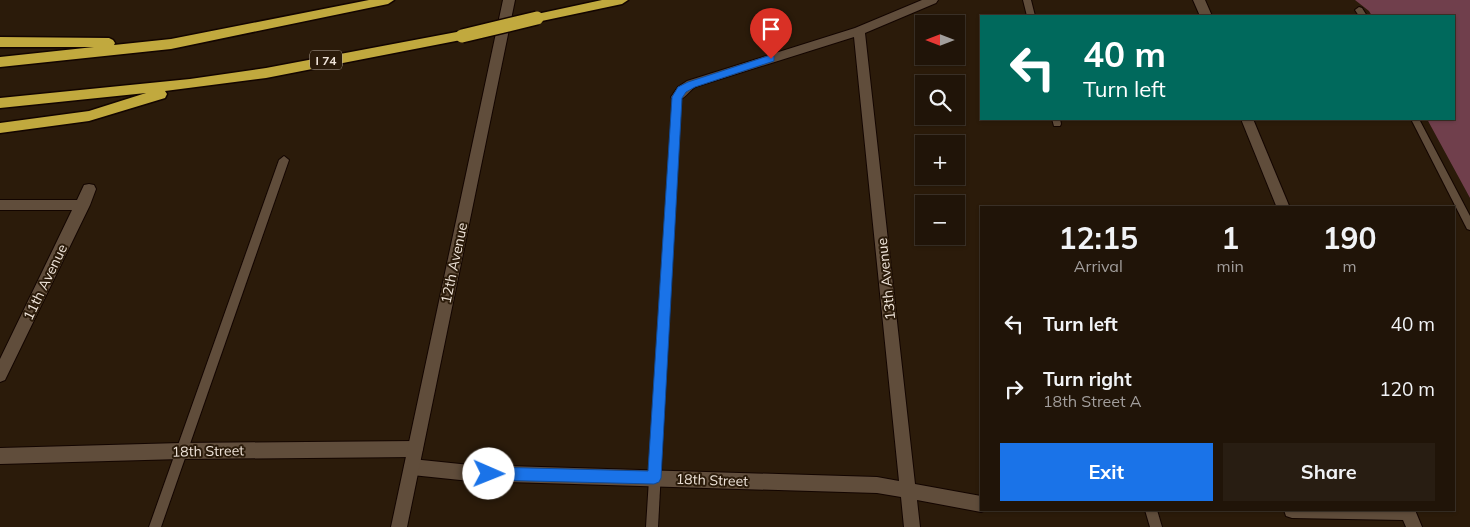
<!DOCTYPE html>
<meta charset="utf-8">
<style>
body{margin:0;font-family:Mulish,sans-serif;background:#281d12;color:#f1f3f6;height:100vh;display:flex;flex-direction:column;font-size:19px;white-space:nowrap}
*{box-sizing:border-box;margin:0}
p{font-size:16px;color:#a29e9c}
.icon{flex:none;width:28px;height:28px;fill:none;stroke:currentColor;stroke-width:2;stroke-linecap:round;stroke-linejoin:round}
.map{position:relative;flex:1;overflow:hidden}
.drawer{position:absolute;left:980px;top:206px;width:475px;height:305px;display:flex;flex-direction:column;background:#201408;border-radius:0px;box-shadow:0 1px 4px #0004,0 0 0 1px #3d3329}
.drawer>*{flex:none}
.banner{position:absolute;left:980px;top:15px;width:475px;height:105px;border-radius:0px;box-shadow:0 1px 4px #0004,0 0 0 1px #3d3329;background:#00695c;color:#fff;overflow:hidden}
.needle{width:32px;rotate:270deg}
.controls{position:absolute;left:915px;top:15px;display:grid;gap:10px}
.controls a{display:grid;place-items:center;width:50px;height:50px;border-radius:0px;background:#201408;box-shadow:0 1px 4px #0004,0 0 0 1px #3d3329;font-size:25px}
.pin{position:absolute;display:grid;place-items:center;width:42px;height:42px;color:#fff;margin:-51px -21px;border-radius:50% 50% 50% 0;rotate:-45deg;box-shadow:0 0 5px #0007}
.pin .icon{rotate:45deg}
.me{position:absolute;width:55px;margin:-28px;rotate:91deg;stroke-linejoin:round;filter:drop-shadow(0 0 4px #0008)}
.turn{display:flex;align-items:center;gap:18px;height:105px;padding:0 20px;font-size:22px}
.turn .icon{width:65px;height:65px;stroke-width:2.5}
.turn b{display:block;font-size:35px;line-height:42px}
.eta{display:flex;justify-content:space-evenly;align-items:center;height:85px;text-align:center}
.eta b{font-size:30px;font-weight:700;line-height:35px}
.button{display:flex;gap:10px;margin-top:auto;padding:10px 20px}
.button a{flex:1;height:58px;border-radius:0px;background:#1a73e8;color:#fff;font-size:20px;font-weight:700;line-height:58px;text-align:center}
.button a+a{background:#281d12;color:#f1f3f6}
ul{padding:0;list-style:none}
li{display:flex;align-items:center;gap:15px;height:65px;padding:0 20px}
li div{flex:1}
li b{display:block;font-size:19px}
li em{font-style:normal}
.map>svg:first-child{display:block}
.forest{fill:#703f4c}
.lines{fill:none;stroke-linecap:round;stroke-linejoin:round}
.service-casing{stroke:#130500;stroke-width:2}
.minor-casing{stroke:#130500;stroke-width:2}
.tertiary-casing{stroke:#130500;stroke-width:2}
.motorway-casing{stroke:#130500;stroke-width:3}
.service{fill:#604d3b;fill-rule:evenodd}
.minor{fill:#604d3b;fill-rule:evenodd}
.tertiary{fill:#604d3b;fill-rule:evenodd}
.motorway{fill:#c1a93e;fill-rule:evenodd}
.motorway-bridge-casing{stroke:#130500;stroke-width:16;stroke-linecap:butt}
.motorway-bridge{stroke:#c1a93e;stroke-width:13}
.route{fill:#1a73e8;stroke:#114b97}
.labels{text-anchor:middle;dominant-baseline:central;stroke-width:4;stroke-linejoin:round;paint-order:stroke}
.shield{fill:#2b1b0a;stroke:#b4a89c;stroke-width:1}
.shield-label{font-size:12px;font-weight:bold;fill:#efe4da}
.street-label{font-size:14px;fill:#efe4da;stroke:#2b1b0a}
</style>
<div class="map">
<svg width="1470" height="527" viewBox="0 0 1470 527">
<rect width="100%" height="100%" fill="#2b1b0a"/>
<!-- forest -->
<polygon class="forest" points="1355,0 1470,0 1470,198 1427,119 1454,119 1454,16 1372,16 1369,11"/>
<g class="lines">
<defs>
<g id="service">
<polygon points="1023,0 1031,0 1035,16 1027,16"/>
<polygon points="1359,7 1362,8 1367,16 1359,16 1355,10"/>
<polygon points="677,94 681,97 658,527 646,527 673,97"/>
<polygon points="1052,119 1060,119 1061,124 1060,126 1054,126"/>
<polygon points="1411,119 1419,119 1470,216 1470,230 1467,229"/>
<polygon points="284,156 289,160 161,527 149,527 279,160"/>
<polygon points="1145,510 1157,510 1162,527 1150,527"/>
</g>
<g id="minor">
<path d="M922 0H938L936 3 865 33 915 484 981 496V510H986L981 512 917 500 920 527H904L901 497 877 493 470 481 412 475 406 473 404 467 406 461 412 459 470 465 877 477 899 481 854 37 695 87C688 92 682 103 673 100L671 97 678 87 687 81 855 28Z"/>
<polygon points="1193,0 1205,0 1212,16 1200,16"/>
<polygon points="1241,119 1253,119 1290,208 1277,208"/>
<polygon points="89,184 94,185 96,189 90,205 5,380 0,382 0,359 72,210 0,210 0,200 77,200 84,185"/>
<polygon points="415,441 421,444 423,449 421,454 415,457 181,459 0,464 0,448 181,443"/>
<polygon points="1284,510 1415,510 1422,527 1406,527 1403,520 1292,518 1286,516"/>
</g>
<polygon id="tertiary" points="503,0 515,0 407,527 391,527"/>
<g id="motorway">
<polygon points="369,0 394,0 388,4 171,49 0,67 0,57 94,47 0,47 0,37 109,38 113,40 115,43 114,45 171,39"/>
<polygon points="602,0 628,0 622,4 537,22 531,18 537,14"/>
<polygon points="462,31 466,33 468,36 466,39 266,78 165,91 167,94 165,98 89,121 0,133 0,123 89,111 146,93 0,108 0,98 190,79 266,68"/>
</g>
</defs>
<!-- service casing -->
<use href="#service" class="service-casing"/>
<!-- minor casing -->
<use href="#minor" class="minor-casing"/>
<!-- tertiary casing -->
<use href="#tertiary" class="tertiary-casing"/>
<!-- motorway casing -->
<use href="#motorway" class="motorway-casing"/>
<!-- service -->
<use href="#service" class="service"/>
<!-- minor -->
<use href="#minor" class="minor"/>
<!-- tertiary -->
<use href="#tertiary" class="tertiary"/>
<!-- motorway -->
<use href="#motorway" class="motorway"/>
<defs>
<polyline id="motorway-bridge" points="462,36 537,18"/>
</defs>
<!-- motorway-bridge casing -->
<use href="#motorway-bridge" class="motorway-bridge-casing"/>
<!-- motorway-bridge -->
<use href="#motorway-bridge" class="motorway-bridge"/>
</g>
<!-- route -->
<polygon class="route" points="771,55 774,56 774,61 695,87 686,92 682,98 661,478 659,482 654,484 489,480 484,478 482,474 484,469 489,467 648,471 672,97 678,87 688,82"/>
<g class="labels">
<!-- shield labels -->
<rect class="shield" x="310" y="50.5" width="32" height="19" rx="4"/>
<g class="shield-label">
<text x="326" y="60">I 74</text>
</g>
<!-- street labels -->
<g class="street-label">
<text transform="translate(454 263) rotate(-78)">12th Avenue</text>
<text transform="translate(886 279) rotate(-96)">13th Avenue</text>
<text transform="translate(45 282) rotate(-64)">11th Avenue</text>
<text transform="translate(208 451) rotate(-1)">18th Street</text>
<text transform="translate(712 480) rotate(2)">18th Street</text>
</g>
</g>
</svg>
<div class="controls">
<a><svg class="needle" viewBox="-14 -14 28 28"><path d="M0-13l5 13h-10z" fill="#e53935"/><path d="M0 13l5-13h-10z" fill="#a29e9c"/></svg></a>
<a><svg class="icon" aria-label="search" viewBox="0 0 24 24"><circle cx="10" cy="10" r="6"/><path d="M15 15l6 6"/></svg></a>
<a>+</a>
<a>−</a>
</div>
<div class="pin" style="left:771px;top:59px;background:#d93025"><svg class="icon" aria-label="arrive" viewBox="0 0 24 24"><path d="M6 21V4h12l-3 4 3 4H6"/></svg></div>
<svg class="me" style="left:489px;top:474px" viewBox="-20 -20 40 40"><circle r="19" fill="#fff"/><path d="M0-13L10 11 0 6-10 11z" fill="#1a73e8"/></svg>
<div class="banner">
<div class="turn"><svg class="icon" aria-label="left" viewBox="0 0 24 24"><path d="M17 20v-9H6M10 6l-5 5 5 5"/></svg><div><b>40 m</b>Turn left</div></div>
</div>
<section class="drawer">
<div class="eta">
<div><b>12:15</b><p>Arrival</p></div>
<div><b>1</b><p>min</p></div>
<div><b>190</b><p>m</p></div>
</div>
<ul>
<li><svg class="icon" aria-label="left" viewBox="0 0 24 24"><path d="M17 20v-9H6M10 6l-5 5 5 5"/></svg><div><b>Turn left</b></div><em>40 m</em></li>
<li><svg class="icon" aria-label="right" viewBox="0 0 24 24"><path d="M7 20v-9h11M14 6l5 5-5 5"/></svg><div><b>Turn right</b><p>18th Street A</p></div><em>120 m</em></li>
</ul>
<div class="button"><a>Exit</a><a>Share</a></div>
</section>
</div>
